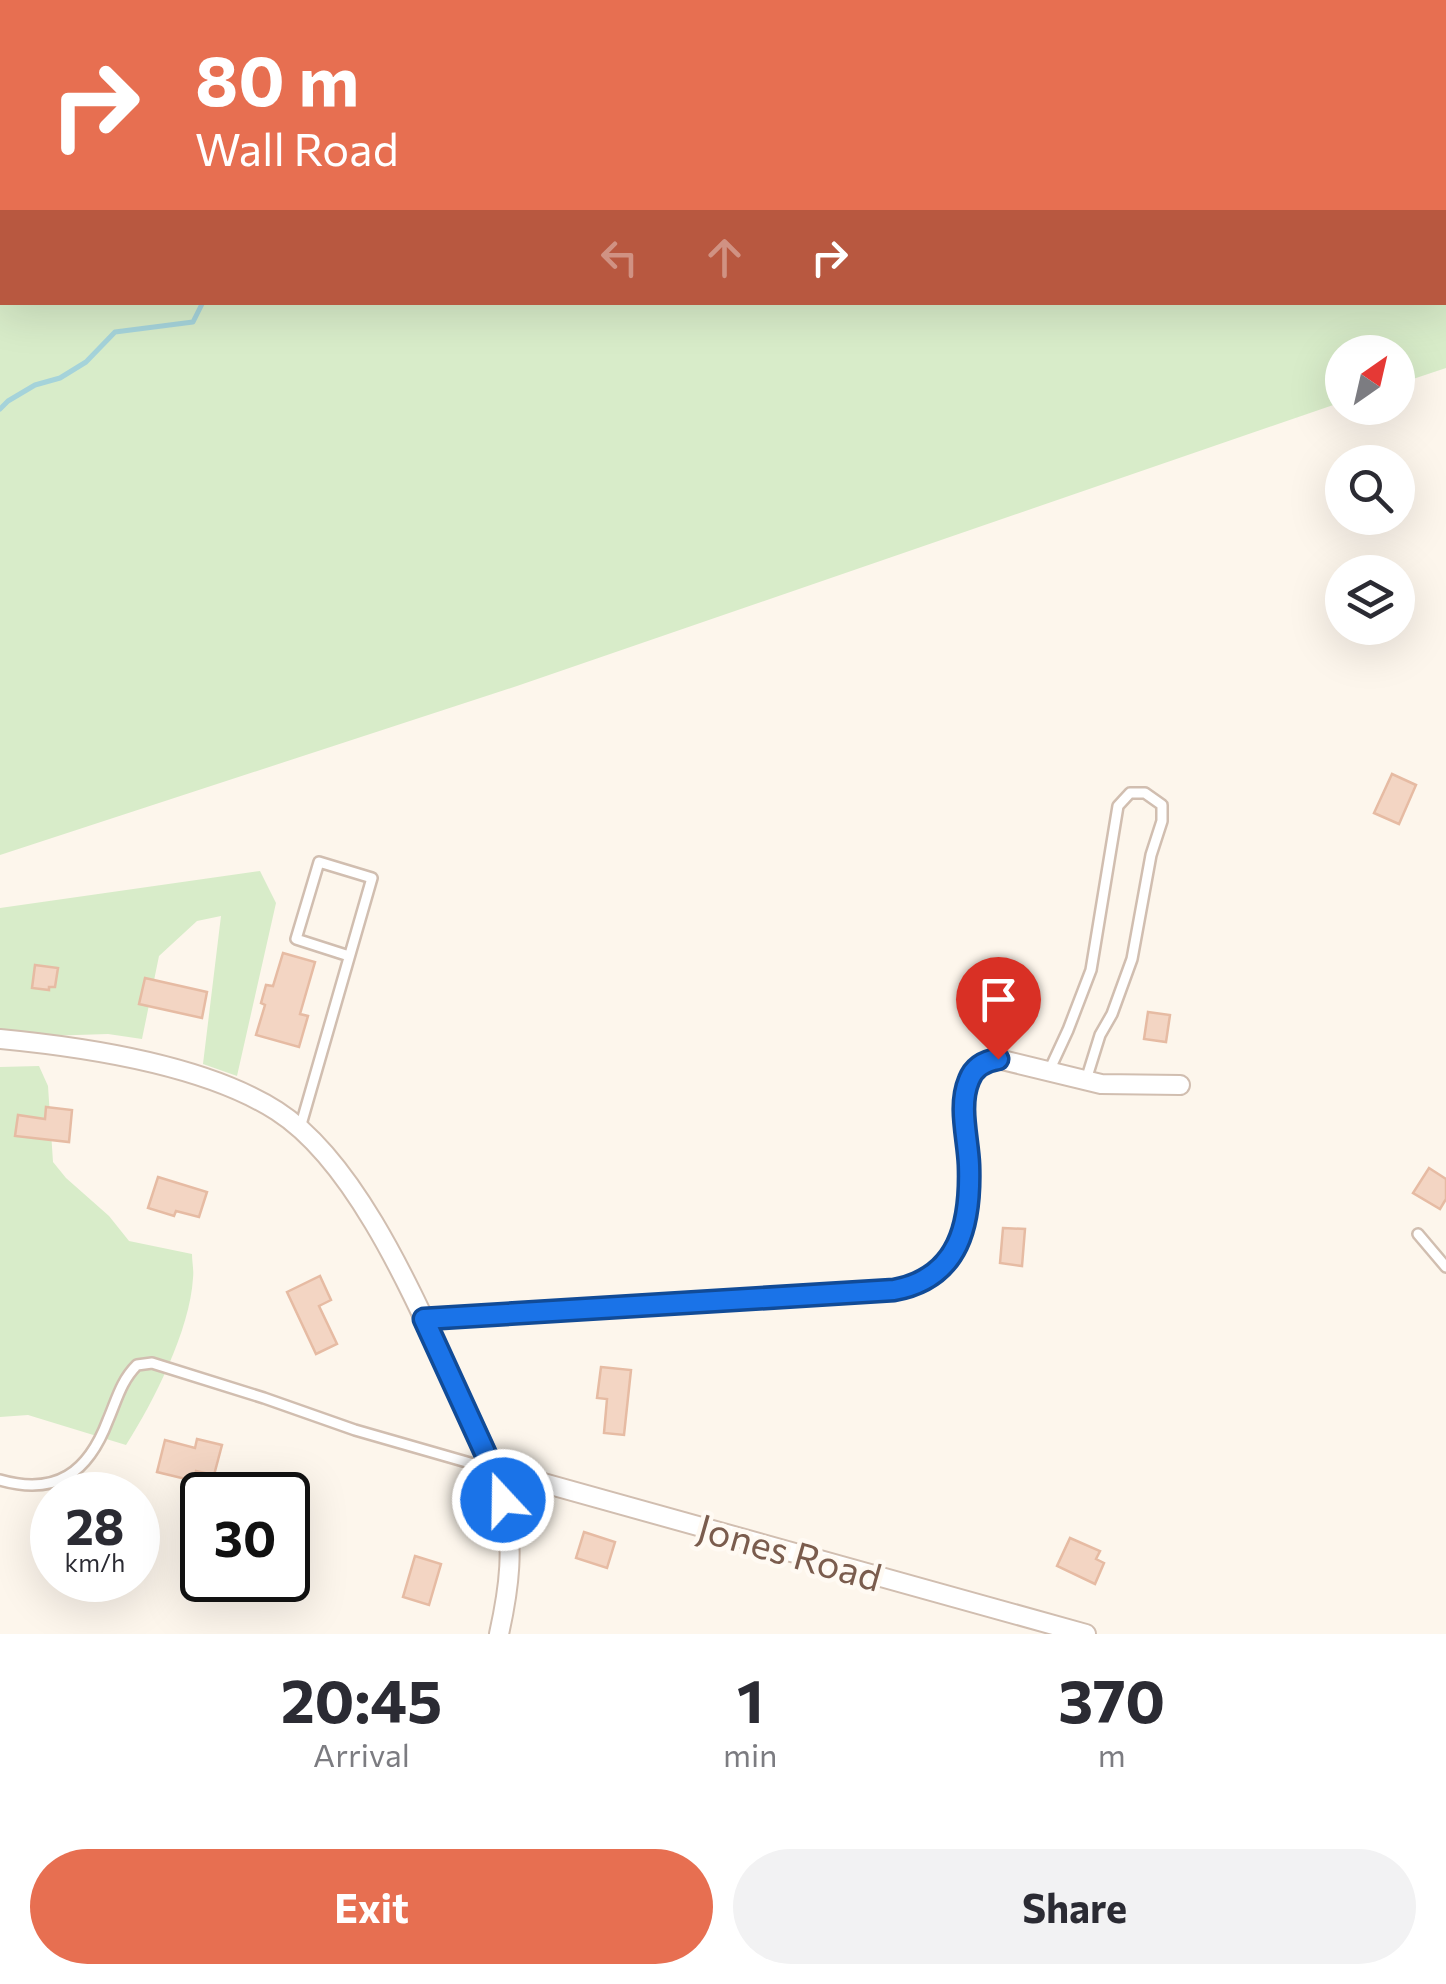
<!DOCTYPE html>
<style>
body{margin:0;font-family:Commissioner,sans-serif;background:#f2f2f3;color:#2b2b33;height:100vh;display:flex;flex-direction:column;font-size:38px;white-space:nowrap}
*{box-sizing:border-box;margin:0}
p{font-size:32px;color:#7c7c81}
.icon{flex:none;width:55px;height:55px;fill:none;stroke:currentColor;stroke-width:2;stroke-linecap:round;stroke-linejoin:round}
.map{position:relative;height:1634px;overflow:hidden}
.panel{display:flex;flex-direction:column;background:#fff;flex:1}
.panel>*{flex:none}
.hud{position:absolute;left:0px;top:0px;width:1448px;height:305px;box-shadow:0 10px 40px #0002;background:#e76f51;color:#fff;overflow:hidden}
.needle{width:65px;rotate:34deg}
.controls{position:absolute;left:1325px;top:335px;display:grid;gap:20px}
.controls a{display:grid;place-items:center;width:90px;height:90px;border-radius:50%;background:#fff;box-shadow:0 10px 40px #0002;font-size:50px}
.speed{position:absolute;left:30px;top:1472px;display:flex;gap:20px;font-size:50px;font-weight:700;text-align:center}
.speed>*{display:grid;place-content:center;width:130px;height:130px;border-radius:50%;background:#fff;box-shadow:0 10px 40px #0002;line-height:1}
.speed small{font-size:25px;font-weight:400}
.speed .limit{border:5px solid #111;border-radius:15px;background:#fff;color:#111}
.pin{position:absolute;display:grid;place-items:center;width:85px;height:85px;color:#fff;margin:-102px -42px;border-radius:50% 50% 50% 0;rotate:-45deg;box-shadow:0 0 10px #0007}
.pin .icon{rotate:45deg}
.me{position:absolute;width:110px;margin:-55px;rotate:339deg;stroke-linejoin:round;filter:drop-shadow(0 0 8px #0008)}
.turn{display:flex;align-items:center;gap:35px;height:210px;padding:0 30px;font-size:45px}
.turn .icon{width:130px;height:130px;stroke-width:2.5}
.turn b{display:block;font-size:70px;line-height:85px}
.lanes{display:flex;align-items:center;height:95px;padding:0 30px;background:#0003;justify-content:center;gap:50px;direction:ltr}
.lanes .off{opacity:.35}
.eta{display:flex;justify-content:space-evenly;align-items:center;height:170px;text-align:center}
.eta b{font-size:60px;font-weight:700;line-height:70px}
.action{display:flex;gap:20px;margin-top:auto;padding:20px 30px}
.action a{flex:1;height:115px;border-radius:60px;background:#e76f51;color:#fff;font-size:40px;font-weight:700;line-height:115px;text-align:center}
.action a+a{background:#f2f2f3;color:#2b2b33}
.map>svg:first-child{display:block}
.green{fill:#d8ecc9;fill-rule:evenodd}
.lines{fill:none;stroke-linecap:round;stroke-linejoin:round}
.stream{stroke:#a5d3da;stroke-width:5}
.building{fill:#f3d5c3;stroke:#e6bba3;stroke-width:2.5}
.lane-casing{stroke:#d1beb0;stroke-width:14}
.street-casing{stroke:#d1beb0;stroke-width:22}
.path{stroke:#d9b8a5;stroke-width:2.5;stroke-dasharray:2.5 8;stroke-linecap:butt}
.lane{stroke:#fff;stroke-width:9}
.street{stroke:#fff;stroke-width:18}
.route-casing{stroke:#114b97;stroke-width:25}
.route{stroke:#1a73e8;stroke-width:18}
.labels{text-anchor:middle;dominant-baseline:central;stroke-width:9;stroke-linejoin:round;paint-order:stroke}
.street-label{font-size:38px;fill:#7a5c4d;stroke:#fffaf3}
</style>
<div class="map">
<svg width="1446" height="1634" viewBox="0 0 1446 1634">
<rect width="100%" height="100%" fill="#fdf6ec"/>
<!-- green -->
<g class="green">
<path d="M0 0H1446V368L1398 384V352H1342V402L517 686 0 855ZM2 2H1445V302H2Z"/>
<polygon points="260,871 276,903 237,1076 203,1064 221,916 197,921 159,956 142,1039 108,1034 45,1036 0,1029 0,908"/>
<path d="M39 1066 48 1086 53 1162 66 1178 109 1216 129 1241 192 1254C192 1262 194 1270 193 1278 190 1330 154 1401 126 1445L28 1415 0 1417V1067Z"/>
</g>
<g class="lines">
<!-- stream -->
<g class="stream">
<polyline points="1445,228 1446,228"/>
<polyline points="0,409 8,401 35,385 60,378 86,362 115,332 193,322 203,302"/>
</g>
</g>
<!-- building -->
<g class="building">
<polygon points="1392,774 1416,785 1399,824 1374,813"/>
<polygon points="283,953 315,962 300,1014 308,1016 299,1047 256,1035 265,1005 261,1003 266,985 273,986"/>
<polygon points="35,965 58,968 55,987 49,987 49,990 32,988"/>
<polygon points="145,978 207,992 202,1018 139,1004"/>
<polygon points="1148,1012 1170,1015 1166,1042 1144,1039"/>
<polygon points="46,1107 72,1110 69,1142 15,1136 18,1115 45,1119"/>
<polygon points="1429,1168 1446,1179 1446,1199 1440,1209 1413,1193"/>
<polygon points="158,1177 207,1192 199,1217 176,1211 174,1216 148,1208"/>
<polygon points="1003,1228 1025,1229 1022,1266 1000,1263"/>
<polygon points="320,1276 331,1300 319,1306 337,1344 316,1354 287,1292"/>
<polygon points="601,1367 631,1370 624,1435 604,1433 607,1399 597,1398"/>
<polygon points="197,1439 222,1445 214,1475 196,1471 194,1481 157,1472 165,1440 195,1448"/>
<polygon points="584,1532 615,1542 607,1568 576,1558"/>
<polygon points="1070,1538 1100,1551 1096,1559 1104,1563 1095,1584 1057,1566"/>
<polygon points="415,1556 441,1564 429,1605 403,1597"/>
</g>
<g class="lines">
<defs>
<g id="lane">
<polyline points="1049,1071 1068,1030 1091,970 1118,806 1130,793 1145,793 1162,805 1162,821 1151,855 1132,959 1112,1014 1100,1035 1086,1080"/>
<polyline points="300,1128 372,878 319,862 296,939 349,956"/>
<polyline points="1418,1234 1446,1267"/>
<path d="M0 1480C56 1496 88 1473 108 1420 117 1399 121 1381 137 1365L152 1363 264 1398 355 1430 491 1469"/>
</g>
<g id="street">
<path d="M0 1039C84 1047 205 1065 277 1111 358 1163 416 1302 456 1388 472 1424 493 1460 503 1499 515 1545 509 1589 499 1634"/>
<path d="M424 1319 895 1290C962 1278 974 1216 968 1157 966 1133 959 1103 969 1080 974 1067 985 1061 998 1059L1101 1084 1180 1085"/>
<polyline points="493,1469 1086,1634"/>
</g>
</defs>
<!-- lane casing -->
<use href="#lane" class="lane-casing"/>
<!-- street casing -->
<use href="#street" class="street-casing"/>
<!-- path -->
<g class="path">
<polyline points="90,0 90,2"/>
<polyline points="655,0 656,2"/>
<polyline points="903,2 910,0"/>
<polyline points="0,223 2,221"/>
</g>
<!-- lane -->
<use href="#lane" class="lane"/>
<!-- street -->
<use href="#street" class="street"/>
</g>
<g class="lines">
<defs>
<path id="route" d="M503 1500 493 1470 424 1319 894 1290C960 1278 971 1223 969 1165 968 1138 958 1106 969 1080 974 1067 985 1061 998 1059"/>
</defs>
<!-- route casing -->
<use href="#route" class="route-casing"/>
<!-- route -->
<use href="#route" class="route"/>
</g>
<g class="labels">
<!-- street labels -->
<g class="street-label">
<text transform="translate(790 1551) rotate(16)">Jones Road</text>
</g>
</g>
</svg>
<div class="controls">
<a><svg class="needle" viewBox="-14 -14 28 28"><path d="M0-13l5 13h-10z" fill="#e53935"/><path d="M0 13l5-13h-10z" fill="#7c7c81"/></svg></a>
<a><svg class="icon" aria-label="search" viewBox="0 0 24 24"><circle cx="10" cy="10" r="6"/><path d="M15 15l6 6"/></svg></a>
<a><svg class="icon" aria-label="layers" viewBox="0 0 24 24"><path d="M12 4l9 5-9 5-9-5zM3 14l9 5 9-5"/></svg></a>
</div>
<div class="speed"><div>28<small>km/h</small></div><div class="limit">30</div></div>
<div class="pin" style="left:998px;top:1059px;background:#d93025"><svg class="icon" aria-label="arrive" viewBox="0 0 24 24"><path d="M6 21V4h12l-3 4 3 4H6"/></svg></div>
<svg class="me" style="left:503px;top:1500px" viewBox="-20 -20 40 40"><circle r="17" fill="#1a73e8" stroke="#fff" stroke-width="3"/><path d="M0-11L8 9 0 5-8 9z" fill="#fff"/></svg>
<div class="hud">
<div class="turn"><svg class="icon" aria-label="right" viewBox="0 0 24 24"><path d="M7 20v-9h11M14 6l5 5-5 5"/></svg><div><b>80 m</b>Wall Road</div></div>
<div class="lanes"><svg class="icon off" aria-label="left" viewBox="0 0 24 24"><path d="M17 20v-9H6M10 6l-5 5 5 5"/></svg><svg class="icon off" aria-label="ahead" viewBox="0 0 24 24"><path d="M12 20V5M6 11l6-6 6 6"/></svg><svg class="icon" aria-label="right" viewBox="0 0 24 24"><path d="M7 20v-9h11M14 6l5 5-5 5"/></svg></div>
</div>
</div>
<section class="panel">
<div class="eta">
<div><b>20:45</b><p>Arrival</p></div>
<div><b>1</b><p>min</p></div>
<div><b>370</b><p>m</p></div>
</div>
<div class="action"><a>Exit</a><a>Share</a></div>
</section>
